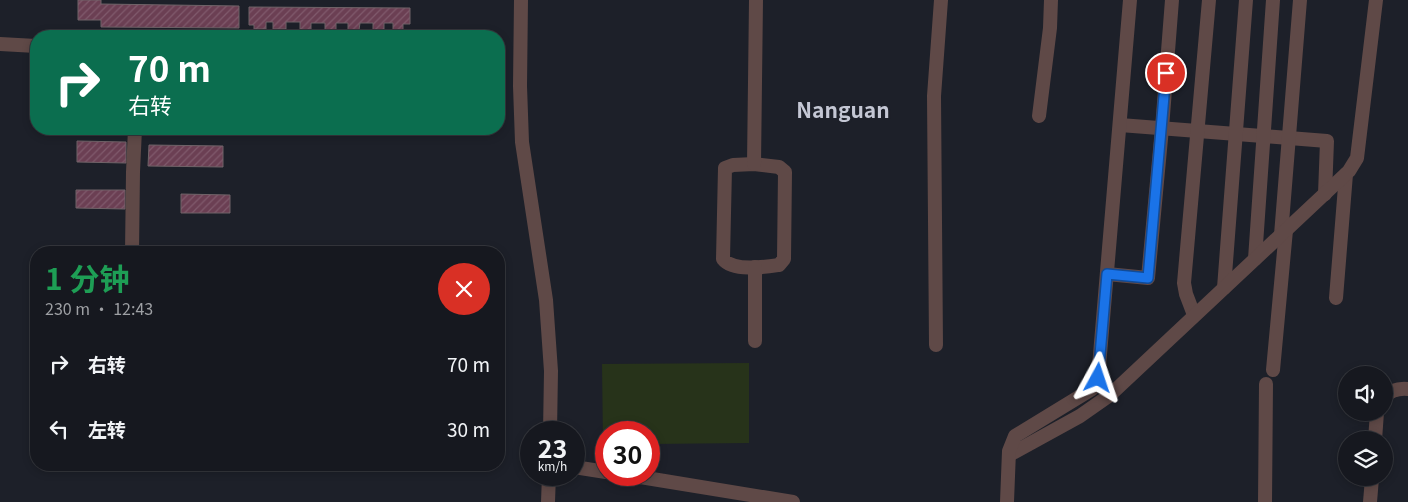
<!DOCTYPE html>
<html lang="zh">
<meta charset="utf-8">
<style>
body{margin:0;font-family:Georgia,"Noto Sans SC",serif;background:#23252c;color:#f1f3f6;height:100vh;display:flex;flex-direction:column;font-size:19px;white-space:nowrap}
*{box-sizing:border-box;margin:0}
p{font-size:16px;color:#9ea0a4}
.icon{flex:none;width:28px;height:28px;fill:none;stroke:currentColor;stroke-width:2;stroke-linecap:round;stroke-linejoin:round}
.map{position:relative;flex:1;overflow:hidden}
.details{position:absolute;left:30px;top:246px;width:475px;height:225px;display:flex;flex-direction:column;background:#16181f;border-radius:20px;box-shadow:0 2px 8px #0003,0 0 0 1px #35373d}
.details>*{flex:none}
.hud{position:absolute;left:30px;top:30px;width:475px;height:105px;border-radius:20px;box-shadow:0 2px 8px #0003,0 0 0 1px #35373d;background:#0b6e4f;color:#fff;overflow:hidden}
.buttons{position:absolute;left:1338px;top:366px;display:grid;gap:10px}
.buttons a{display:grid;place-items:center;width:55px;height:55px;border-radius:50%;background:#16181f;box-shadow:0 2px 8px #0003,0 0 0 1px #35373d;font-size:25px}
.speed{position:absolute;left:520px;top:421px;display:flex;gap:10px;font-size:25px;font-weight:700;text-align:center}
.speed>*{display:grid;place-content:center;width:65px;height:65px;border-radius:50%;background:#16181f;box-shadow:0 2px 8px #0003,0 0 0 1px #35373d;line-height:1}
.speed small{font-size:12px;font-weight:400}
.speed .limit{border:8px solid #d22;background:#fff;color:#111}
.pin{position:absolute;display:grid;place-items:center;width:42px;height:42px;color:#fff;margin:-21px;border:2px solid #fff;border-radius:50%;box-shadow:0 1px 5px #0007}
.me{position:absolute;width:55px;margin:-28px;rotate:5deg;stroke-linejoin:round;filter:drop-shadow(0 0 4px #0008)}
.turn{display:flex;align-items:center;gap:18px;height:105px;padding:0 15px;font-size:22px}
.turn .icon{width:65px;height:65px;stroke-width:2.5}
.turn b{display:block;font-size:35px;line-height:42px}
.round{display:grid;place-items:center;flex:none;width:52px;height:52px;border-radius:26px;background:#23252c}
.overview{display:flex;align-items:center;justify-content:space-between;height:85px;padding:0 15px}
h1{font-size:30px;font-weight:700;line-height:38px;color:#1e9e55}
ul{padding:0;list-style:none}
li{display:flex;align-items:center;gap:15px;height:65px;padding:0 15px}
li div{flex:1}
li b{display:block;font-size:19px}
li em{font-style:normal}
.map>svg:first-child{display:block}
.pitch{fill:#27331a}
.building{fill:url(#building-hatch);stroke:#706368}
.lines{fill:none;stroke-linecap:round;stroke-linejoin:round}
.minor{stroke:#5f4947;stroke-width:14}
.route-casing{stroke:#114b97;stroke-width:12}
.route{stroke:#1a73e8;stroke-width:9}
.labels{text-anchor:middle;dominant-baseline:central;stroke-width:4;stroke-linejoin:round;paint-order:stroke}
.district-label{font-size:21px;font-weight:bold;fill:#c4c7d4;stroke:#1d2029}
</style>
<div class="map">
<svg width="1408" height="502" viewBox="0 0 1408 502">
<defs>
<pattern id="building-hatch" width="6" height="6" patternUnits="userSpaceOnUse" patternTransform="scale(1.25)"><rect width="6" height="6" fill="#6b3f53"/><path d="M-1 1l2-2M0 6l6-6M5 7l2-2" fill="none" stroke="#805a6c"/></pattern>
</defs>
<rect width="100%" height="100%" fill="#1d2029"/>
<!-- pitch -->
<polygon class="pitch" points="749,363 749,443 649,444 649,432 606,432 606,444 603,444 602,364"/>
<!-- building -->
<g class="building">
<polygon points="78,0 101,0 101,4 239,6 239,28 101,27 101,20 78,20"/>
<polygon points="249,7 410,8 410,24 403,24 403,30 393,30 393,23 384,23 384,30 373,30 373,23 360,23 359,30 348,30 348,23 336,23 336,30 325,30 325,23 311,23 311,30 300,29 300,22 286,22 286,29 273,29 273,22 266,22 266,29 254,29 254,25 249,25"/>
<polygon points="77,141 126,142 126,163 77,162"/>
<polygon points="149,145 223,146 223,167 148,166"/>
<polygon points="76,190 125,190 125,209 76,208"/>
<polygon points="181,194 230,195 230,213 181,213"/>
<polygon points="74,247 123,248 123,252 74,252"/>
</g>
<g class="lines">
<!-- minor -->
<g class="minor">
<polyline points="521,0 520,86 522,142 546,300 551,371 550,432"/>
<polyline points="0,44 36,46"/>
<polyline points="1039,116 1050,28 1051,0"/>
<polyline points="1120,125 1327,141 1325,194"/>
<path d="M754 164 779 167 785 172 784 259 779 265C765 267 733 272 723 259L725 168 733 165Z"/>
<polyline points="754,164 756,0"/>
<polyline points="1281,235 1300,0"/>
<polyline points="132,252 133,172 135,129"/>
<polyline points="1255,259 1273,0"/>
<polyline points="755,267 755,341"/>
<polyline points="1107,274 1148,278 1162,128 1172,0"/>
<polyline points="1224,288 1246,0"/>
<polyline points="1336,298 1346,174"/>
<polyline points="1194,315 1186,294 1184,283 1209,0"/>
<polyline points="936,345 934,96 941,0"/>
<polyline points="1273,370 1286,230"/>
<path d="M1384 397C1391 390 1398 388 1408 389"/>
<polyline points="1375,440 1377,412"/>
<polyline points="1009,455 1080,416 1110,395 1349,171 1357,158 1376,0"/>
<polyline points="574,467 606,472"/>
<polyline points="628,475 793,502"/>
<polyline points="548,502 549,475"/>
<polyline points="1007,502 1009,451 1015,436 1092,389 1098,378 1130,0"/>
<polyline points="1265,502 1266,384"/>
<polyline points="1370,502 1372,478"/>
</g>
</g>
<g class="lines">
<defs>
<polyline id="route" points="1098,378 1107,274 1148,278 1166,73"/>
</defs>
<!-- route casing -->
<use href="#route" class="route-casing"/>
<!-- route -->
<use href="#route" class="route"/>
</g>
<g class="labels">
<!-- district labels -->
<g class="district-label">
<text x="843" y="109">Nanguan</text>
</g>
</g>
</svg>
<div class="buttons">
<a><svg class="icon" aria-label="sound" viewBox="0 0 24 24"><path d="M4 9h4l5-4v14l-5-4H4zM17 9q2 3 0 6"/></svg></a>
<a><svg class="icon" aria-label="layers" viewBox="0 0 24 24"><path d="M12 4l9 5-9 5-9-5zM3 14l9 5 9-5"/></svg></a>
</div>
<div class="speed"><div>23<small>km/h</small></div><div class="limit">30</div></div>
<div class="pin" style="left:1166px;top:73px;background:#d93025"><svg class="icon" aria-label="arrive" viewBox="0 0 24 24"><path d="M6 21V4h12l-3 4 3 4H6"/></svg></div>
<svg class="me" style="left:1098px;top:378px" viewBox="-20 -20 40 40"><path d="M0-17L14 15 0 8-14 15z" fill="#1a73e8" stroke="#fff" stroke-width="4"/></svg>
<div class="hud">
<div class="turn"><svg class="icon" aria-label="right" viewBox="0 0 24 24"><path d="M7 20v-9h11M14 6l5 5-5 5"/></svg><div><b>70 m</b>右转</div></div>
</div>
<section class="details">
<div class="overview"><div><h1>1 分钟</h1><p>230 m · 12:43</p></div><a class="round" style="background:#d93025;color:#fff"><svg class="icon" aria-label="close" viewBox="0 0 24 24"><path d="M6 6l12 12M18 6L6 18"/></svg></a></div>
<ul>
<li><svg class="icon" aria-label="right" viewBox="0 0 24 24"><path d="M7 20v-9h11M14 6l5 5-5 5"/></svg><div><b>右转</b></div><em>70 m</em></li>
<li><svg class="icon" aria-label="left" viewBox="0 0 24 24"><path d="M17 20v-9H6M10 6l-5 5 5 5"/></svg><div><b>左转</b></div><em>30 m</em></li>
</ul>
</section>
</div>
